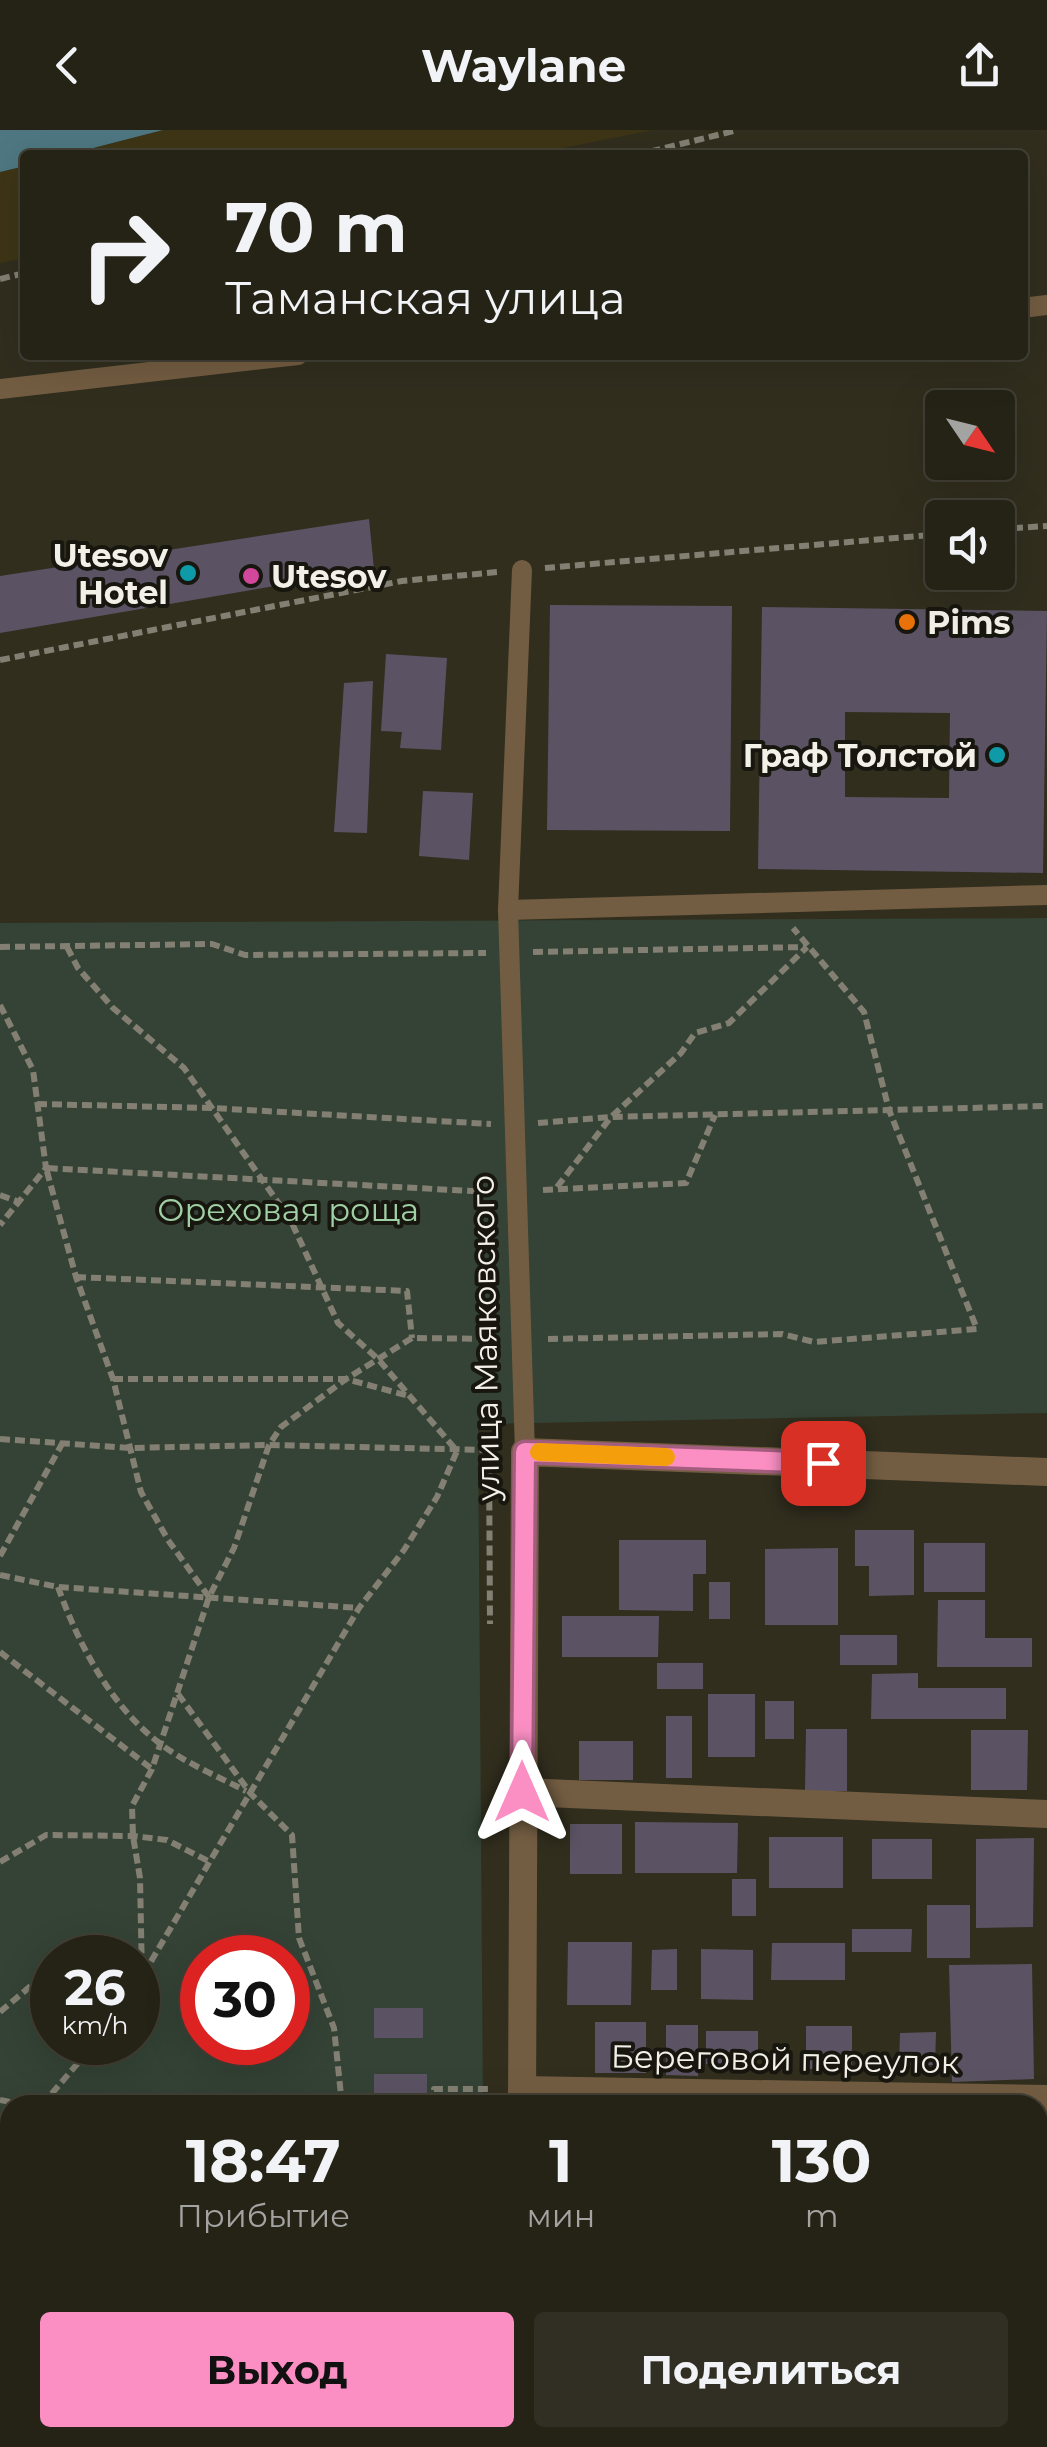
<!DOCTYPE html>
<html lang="ru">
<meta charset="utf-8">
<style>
body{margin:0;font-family:Montserrat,sans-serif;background:#312f23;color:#f1f3f6;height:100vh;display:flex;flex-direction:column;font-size:38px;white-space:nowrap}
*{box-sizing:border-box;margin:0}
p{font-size:32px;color:#a3a4a1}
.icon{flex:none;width:55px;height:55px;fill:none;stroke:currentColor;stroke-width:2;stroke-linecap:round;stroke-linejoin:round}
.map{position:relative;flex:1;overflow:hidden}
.sheet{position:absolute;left:0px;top:1965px;width:1048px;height:352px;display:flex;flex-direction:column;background:#252216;border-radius:30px 30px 0 0;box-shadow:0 10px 40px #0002,0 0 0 2px #423f35}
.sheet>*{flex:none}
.guide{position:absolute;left:20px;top:20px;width:1008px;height:210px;border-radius:10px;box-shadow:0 10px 40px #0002,0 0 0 2px #423f35;background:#252216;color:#f1f3f6;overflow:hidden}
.needle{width:65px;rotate:125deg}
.buttons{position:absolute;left:925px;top:260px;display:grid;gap:20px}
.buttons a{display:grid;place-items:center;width:90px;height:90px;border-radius:10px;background:#252216;box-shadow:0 10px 40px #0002,0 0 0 2px #423f35;font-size:50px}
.speed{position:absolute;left:30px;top:1805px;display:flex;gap:20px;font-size:50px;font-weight:700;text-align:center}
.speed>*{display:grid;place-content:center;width:130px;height:130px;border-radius:50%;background:#252216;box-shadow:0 10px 40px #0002,0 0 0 2px #423f35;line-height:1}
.speed small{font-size:25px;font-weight:400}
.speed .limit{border:15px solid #d22;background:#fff;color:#111}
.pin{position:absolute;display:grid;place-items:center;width:85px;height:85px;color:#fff;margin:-42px;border-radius:20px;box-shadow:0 5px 15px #0006}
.me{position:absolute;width:110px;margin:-55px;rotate:0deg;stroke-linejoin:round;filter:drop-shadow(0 0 8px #0008)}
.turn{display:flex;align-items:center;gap:35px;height:210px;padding:0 40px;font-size:45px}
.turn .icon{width:130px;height:130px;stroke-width:2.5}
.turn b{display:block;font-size:70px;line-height:85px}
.eta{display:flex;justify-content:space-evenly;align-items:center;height:170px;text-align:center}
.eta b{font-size:60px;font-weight:700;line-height:70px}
.primary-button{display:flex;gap:20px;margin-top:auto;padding:20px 40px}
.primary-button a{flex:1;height:115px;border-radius:10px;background:#fb8fc3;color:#111;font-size:40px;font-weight:700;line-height:115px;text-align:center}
.primary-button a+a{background:#312f23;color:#f1f3f6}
header{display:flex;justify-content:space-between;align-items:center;height:130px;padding:0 40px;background:#252216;font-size:45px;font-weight:700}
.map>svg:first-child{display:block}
.green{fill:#344335;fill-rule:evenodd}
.sand{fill:#3d3515}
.water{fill:#4e7782}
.building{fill:#5b5363;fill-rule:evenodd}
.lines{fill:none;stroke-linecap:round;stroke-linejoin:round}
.path{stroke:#838073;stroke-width:6;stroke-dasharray:10 5;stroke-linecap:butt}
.service{stroke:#735d42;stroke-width:20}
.minor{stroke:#735d42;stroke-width:28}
.tertiary{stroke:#735d42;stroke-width:28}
.route-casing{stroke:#a35d7f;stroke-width:25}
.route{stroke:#fb8fc3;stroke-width:18}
.slow{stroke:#f59e0b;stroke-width:18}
.culture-dot{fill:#0f9aa8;stroke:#17160f;stroke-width:4}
.hotel-dot{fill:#d1479c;stroke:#17160f;stroke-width:4}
.food-dot{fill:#e8710a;stroke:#17160f;stroke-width:4}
.labels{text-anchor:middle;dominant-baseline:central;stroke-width:8;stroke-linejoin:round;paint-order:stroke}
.poi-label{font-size:32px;font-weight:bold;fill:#f3f1e7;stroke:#17160f;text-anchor:end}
.park-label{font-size:32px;fill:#9fcfa4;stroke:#17160f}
.street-label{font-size:32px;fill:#f3f1e7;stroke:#17160f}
</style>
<header><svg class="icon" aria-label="back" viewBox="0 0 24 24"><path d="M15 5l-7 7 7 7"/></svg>Waylane<svg class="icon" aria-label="share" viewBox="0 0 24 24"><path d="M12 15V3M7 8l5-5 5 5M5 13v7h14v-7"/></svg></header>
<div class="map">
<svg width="1047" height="2317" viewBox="0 0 1047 2317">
<rect width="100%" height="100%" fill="#312e1e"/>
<!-- green -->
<path class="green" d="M1047 788V1283L478 1294 483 1975H10V2199H0V793ZM52 1828H138V1912H52ZM202 1828H288V1912H202Z"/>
<!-- sand -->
<g class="sand">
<polygon points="163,0 653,0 528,25 66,25"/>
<polygon points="25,36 25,128 0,133 0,42"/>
</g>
<!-- water -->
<polygon class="water" points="0,0 163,0 66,25 25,25 25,36 0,42"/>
<!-- building -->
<g class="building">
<polygon points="369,389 374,439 0,503 0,446"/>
<polygon points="550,475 732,476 730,701 547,700"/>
<path d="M762 477 1047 481 1043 743 758 739ZM845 582 950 583 949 668 845 667Z"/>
<polygon points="386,524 447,528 441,620 400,618 402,602 381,601"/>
<polygon points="373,551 367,703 334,702 344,553"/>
<polygon points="423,661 473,663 469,730 419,726"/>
<polygon points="855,1400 914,1400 914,1465 869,1466 869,1436 855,1436"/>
<polygon points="619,1410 706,1410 706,1444 693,1444 693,1481 619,1480"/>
<rect x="924" y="1413" width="61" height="49"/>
<polygon points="838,1418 838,1495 765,1495 765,1419"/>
<rect x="709" y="1452" width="21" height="37"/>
<polygon points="938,1470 985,1470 985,1508 1032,1508 1032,1537 937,1537"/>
<polygon points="562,1486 659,1486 658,1527 562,1527"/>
<rect x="840" y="1505" width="57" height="30"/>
<rect x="657" y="1533" width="46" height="26"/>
<polygon points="918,1543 918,1558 1006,1558 1006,1589 871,1589 872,1544"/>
<rect x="708" y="1564" width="47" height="63"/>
<rect x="765" y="1571" width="29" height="38"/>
<rect x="666" y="1586" width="26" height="62"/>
<polygon points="806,1599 847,1599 847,1661 805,1661"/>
<polygon points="971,1600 1028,1600 1027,1660 971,1660"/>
<rect x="579" y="1611" width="54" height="39"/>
<polygon points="635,1692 738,1693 737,1743 635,1743"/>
<rect x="570" y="1694" width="52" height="50"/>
<rect x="769" y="1707" width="74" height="51"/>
<polygon points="1034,1708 1033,1797 976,1798 976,1709"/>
<rect x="872" y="1709" width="60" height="40"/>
<rect x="732" y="1749" width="24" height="37"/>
<rect x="927" y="1775" width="43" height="53"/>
<polygon points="852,1799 912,1799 911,1822 852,1822"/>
<polygon points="568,1812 632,1812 631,1875 567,1875"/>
<polygon points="772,1813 845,1813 845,1850 771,1850"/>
<polygon points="677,1819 677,1860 651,1860 652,1820"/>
<polygon points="701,1819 753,1820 753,1870 701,1869"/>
<polygon points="1032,1834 1034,1949 952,1952 949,1835"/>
<rect x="374" y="1878" width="49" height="30"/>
<rect x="595" y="1892" width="51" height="51"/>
<polygon points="666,1895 698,1895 698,1946 666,1945"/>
<rect x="806" y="1896" width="46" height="43"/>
<rect x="706" y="1901" width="52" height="33"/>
<polygon points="936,1902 935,1935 899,1935 900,1903"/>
<rect x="374" y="1944" width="53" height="31"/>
</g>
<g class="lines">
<!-- path -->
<g class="path">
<polyline points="636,25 738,0"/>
<polyline points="0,149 25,143"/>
<polyline points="998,399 1047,396"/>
<polyline points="545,438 942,404"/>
<polyline points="0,530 402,451 498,442"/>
<polyline points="0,817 212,814 245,825 486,823"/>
<polyline points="67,817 78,838 113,878 184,938 291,1091 338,1193 378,1229 457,1321 437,1367 404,1420 359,1478 143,1845"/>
<polyline points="533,822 806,817"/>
<polyline points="0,875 33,940 46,1038 0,1095"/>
<polyline points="37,974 212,978 491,994"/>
<polyline points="538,993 611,987 1047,976"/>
<polyline points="557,1057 611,987 681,923 695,903 729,893 807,817"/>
<polyline points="543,1060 686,1053 715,985"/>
<polyline points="0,1065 19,1072"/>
<polyline points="76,1147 407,1161 412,1208"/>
<polyline points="548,1209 782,1204 814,1212 977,1199 889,980 864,882 793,798"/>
<polyline points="113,1249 346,1249 409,1266"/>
<polyline points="0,1309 130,1318 269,1315 489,1320 490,1494"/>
<polyline points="0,1426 63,1312"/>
<polyline points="0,1445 58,1457 359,1478"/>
<path d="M58 1457C78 1513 110 1575 158 1612 183 1632 217 1646 246 1661"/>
<polyline points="209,1467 168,1410 141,1362 113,1249 76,1147 46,1038 490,1062"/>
<polyline points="0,1522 152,1639"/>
<polyline points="178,1564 251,1664 292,1705 299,1808 334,1898 342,1975"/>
<polyline points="0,1732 46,1705 133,1706 167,1710 210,1732"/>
<polyline points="65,1828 76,1819 97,1828"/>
<polyline points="138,1852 142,1846 140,1748 133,1706 132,1676 152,1639 209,1467 234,1418 269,1315 281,1297 346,1249 412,1208 496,1209"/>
<polyline points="0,1882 52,1838"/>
<polyline points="0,1970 26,1975"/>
<polyline points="42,1975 96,1912"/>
<polyline points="208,1975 219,1966 305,1975"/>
<polyline points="432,1975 434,1959 492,1959"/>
<polyline points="0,2053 10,2034"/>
<polyline points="0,2148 10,2140"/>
<polyline points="0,2213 10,2214"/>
<polyline points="474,2317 475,2308"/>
</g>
<!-- service -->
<g class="service">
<polyline points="1022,178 1047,175"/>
<polyline points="0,259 298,225"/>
<polyline points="522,440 508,780 525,1322"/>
<polyline points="508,780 1047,765"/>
</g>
<!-- minor -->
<g class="minor">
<polyline points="522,1662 1047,1684"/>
<polyline points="522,1960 1047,1969"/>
<polyline points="522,1975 525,1322 1047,1342"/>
</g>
<!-- tertiary -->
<g class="tertiary">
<polyline points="0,2268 10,2268"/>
<polyline points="1038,2291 1047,2291"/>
<polyline points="524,2317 524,2308"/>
</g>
</g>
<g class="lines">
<defs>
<polyline id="route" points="522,1662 525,1322 823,1333"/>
</defs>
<!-- route casing -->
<use href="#route" class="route-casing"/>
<!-- route -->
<use href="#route" class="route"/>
<!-- slow -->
<polyline class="slow" points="539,1322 666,1327"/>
</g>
<!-- markers -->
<g class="culture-dot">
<circle cx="188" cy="443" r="10"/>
<circle cx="997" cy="625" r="10"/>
</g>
<circle class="hotel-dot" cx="251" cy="446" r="10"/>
<circle class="food-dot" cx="907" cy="492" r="10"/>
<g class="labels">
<!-- poi labels -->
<g class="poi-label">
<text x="168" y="425">Utesov<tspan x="168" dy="37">Hotel</tspan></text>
<text x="271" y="446" text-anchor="start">Utesov</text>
<text x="927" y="492" text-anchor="start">Pims</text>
<text x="977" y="625">Граф Толстой</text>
</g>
<!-- park labels -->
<g class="park-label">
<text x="288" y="1079">Ореховая роща</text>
</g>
<!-- street labels -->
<g class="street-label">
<text transform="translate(485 1208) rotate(-91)">улица Маяковского</text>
<text transform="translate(785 1929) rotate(1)">Береговой переулок</text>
</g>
</g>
</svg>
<div class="buttons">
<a><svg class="needle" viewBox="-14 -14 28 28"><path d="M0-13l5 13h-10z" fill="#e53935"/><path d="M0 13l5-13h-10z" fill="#a3a4a1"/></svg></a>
<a><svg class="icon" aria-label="sound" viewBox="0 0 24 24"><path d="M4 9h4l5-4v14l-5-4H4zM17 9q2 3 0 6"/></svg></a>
</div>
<div class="speed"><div>26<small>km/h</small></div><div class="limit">30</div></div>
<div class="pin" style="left:823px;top:1333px;background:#d93025"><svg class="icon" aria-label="arrive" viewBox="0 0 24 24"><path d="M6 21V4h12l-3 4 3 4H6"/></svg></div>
<svg class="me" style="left:522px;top:1662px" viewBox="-20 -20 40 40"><path d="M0-17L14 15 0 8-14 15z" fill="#fb8fc3" stroke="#fff" stroke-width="4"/></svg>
<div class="guide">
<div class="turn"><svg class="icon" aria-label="right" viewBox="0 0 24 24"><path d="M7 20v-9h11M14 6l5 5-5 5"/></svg><div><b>70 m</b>Таманская улица</div></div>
</div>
<section class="sheet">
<div class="eta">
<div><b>18:47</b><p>Прибытие</p></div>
<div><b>1</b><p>мин</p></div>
<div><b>130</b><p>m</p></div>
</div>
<div class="primary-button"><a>Выход</a><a>Поделиться</a></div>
</section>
</div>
